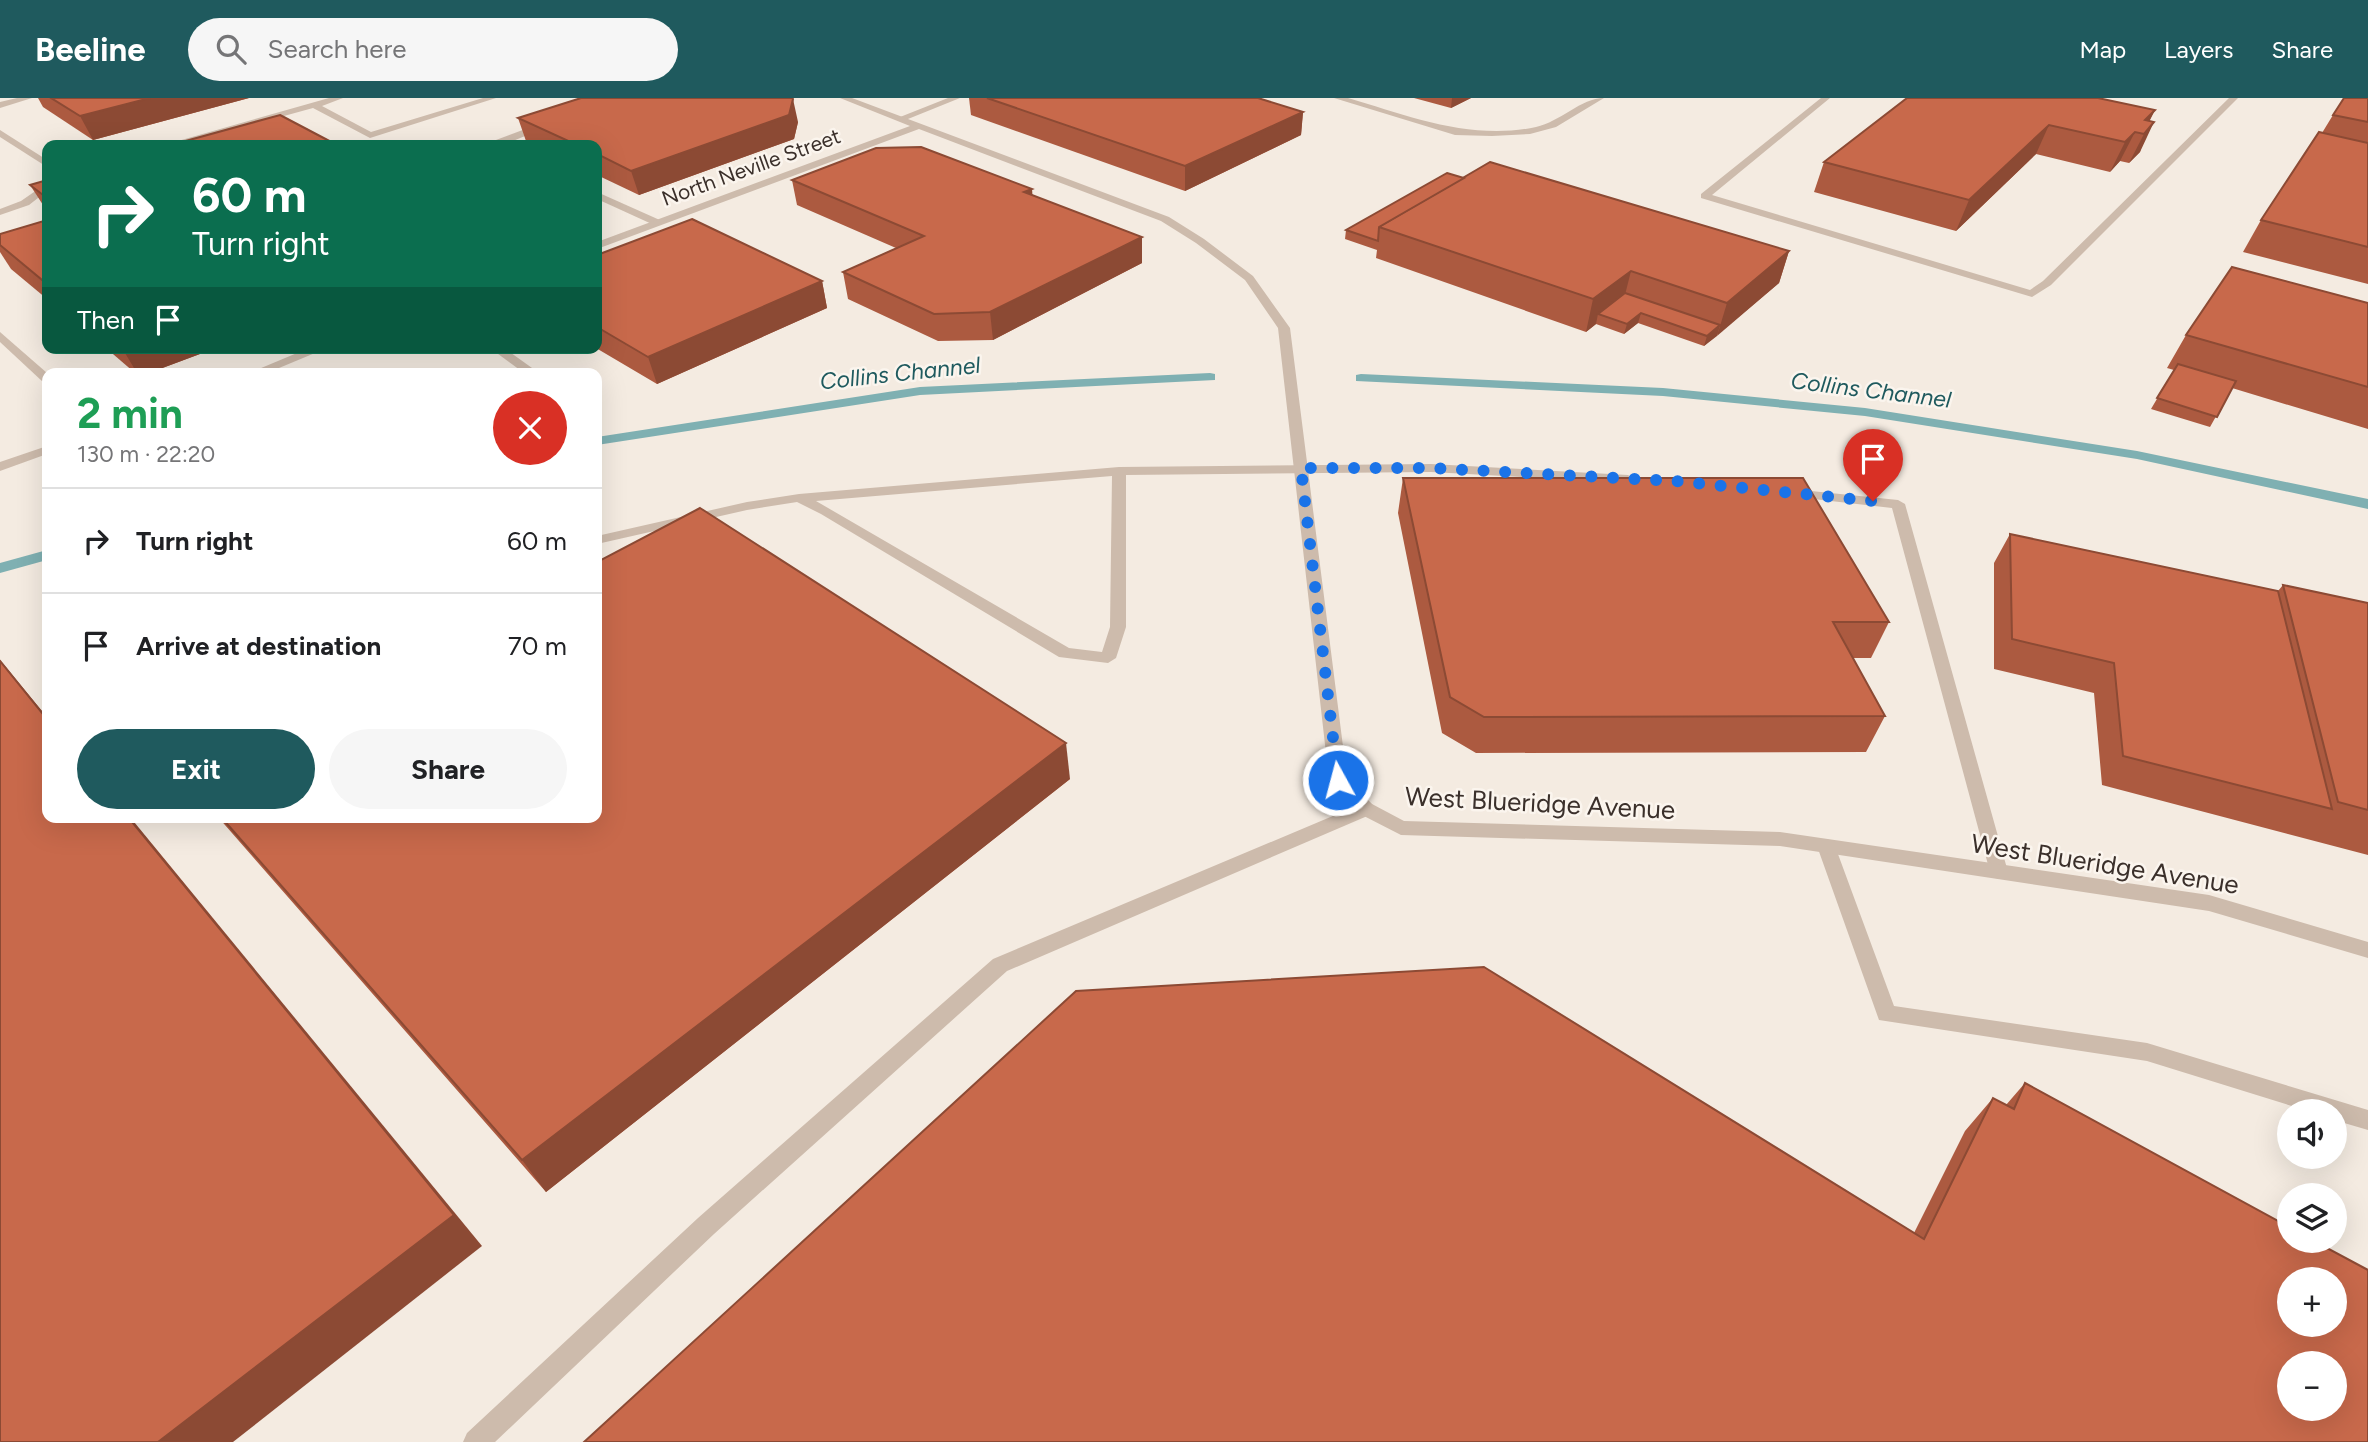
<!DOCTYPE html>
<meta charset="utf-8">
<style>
body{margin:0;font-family:Figtree,sans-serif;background:#f6f6f6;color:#202124;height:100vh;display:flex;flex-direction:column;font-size:26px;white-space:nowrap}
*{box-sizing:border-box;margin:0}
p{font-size:23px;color:#757577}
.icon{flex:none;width:38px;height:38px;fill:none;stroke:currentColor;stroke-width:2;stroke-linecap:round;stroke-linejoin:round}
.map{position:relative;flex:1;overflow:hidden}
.sheet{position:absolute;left:42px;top:270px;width:560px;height:455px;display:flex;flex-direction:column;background:#fff;border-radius:14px;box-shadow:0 7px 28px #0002}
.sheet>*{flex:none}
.banner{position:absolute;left:42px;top:42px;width:560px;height:214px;border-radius:14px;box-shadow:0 7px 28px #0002;background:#0b6e4f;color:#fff;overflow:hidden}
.buttons{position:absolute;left:2277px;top:1001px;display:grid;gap:14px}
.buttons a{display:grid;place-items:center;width:70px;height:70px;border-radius:50%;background:#fff;box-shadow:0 7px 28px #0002;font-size:35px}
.pin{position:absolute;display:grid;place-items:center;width:60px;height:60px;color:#fff;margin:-72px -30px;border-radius:50% 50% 50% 0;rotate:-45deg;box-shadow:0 0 7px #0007}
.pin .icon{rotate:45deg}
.me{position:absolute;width:77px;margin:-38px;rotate:353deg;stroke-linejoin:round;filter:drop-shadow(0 0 5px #0008)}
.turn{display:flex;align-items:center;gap:24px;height:147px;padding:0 35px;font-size:32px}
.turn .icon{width:91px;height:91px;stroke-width:2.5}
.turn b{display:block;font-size:49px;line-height:60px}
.then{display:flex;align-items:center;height:66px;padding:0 35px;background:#0003;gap:14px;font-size:26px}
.round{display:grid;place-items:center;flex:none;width:74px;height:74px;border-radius:37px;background:#f6f6f6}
.headline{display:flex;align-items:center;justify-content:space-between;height:119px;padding:0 35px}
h1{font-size:42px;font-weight:700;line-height:52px;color:#1e9e55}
.button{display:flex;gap:14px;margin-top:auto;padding:14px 35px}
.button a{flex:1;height:80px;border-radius:42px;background:#1f5a5e;color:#fff;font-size:28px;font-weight:700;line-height:80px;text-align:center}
.button a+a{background:#f6f6f6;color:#202124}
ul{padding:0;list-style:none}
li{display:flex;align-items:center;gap:21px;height:105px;padding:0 35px;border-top:2px solid #e0e0e0}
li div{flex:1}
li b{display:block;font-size:26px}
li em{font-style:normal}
header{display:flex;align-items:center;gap:42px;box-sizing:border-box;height:98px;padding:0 35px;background:#1f5a5e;color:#fff}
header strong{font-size:33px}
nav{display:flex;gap:38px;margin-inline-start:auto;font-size:24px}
.search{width:490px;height:63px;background:#f6f6f6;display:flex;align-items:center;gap:18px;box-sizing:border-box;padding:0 24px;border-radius:38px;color:#757577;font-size:26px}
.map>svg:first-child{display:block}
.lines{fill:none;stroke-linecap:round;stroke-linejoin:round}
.stream{fill:#7fb0b2;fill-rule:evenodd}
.lane{fill:#cdbbac;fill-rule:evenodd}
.street{fill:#cdbbac;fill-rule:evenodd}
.wall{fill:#ac5a40}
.shaded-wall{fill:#8c4a34}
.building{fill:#c8694b;stroke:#8c4a34;stroke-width:2;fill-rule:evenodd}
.route{stroke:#1a73e8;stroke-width:12;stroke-dasharray:0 21.6}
.labels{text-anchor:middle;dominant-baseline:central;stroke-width:5;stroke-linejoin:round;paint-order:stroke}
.far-street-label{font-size:21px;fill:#3b302b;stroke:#fbf5ee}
.far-water-label{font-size:23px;font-style:italic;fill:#1f5a5e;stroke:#fbf5ee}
.street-label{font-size:26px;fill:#3b302b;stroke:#fbf5ee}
</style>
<header>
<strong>Beeline</strong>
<div class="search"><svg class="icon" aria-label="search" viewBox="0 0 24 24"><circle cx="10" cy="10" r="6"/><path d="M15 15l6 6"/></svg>Search here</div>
<nav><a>Map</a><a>Layers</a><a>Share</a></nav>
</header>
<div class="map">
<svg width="2368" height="1344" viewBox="0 0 2368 1344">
<rect width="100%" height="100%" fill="#f4ebe1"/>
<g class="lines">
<!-- stream -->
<g class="stream">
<polygon points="1210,275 1215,276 1215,282 920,297 597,347 597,339 920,289"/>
<polygon points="1361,276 1663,290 1865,310 2137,353 2368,401 2368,411 2137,361 1865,318 1663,298 1356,283 1356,277"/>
<polygon points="47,452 47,462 0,475 0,465"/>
</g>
<!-- lane -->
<g class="lane">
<polygon points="17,0 32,0 0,10 0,4"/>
<polygon points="329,0 343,0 322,8 371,34 483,0 496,0 370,40 313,10 179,47 164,47"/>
<polygon points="948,0 960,0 903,23 895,21"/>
<path d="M1334 0H1348C1409 18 1471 43 1536 29 1560 24 1581 0 1604 0L1556 29 1530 36 1492 38 1455 37Z"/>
<polygon points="1821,0 1830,0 1712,97 2030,192 2043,183 2229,0 2238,0 2051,187 2032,199 1701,100 1701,96"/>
<polygon points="544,24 549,27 547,29 503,47 493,47 496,42"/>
<polygon points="0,32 47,62 47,69 0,39"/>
<polygon points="47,85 47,93 29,107 0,117 0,111 21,103"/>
<polygon points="597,94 662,123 663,125 654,127 597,101"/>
<polygon points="0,234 47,275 47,285 43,284 0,244"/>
<polygon points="490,250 504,250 539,275 524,275"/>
<path d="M1431 366 1628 377 1635 381 1628 385 1431 374 1126 377V529L1116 560 1108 565 1059 559 821 416 797 404 747 412 597 446V438L747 404 799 396 1119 369ZM1112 378 1110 529 1102 554 1069 550 816 403Z"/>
<polygon points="1792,391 1898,402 1905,406 2008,774 2006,779 1999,781 1992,779 1990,774 1892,410 1787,398 1787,392"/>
<polygon points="1366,704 1372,706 1375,711 1372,716 1007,873 714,1136 495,1344 463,1344 467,1335 698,1120 993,861"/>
<polygon points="1826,741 1833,743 1835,748 1894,908 2147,945 2368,1012 2368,1032 2334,1022 2334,1013 2308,1013 2147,963 1879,922 1817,748 1819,743"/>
</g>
<!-- street -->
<g class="street">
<polygon points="840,0 852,0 1169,119 1204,141 1253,178 1290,230 1347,680 1372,706 1404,723 1780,734 2209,797 2368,844 2368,860 2209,813 1780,748 1401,737 1360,716 1329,682 1278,230 1245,182 1196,145 1161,123 919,31 597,151 597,144 910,28"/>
<polygon points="309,250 327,250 267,275 249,275"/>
<polygon points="47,348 47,356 0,373 0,364"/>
</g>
</g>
<!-- wall -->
<g class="wall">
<polygon points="38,0 249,0 93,42 43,9"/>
<polygon points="969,0 1258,0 1303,14 1301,37 1185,93 971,17"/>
<polygon points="1414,0 1471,0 1451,10"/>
<polygon points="1907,0 2155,12 2149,23 2140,54 2129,65 2120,63 2110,74 2036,56 1956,133 1814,94 1824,64"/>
<polygon points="2368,0 2368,186 2243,154 2261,122 2322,35 2333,17"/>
<polygon points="518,20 798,24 794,41 639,97 597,77 597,47 534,47 526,43"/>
<polygon points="1464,80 1789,153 1779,185 1704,248 1638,225 1624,236 1596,226 1586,234 1376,160 1377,152 1345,141 1346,132"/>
<polygon points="47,82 47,113 30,87"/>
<polygon points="792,82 1032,91 1032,97 1142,165 993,242 938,243 848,201 843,174 896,150 797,107"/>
<polygon points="47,122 47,201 11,171 0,154 0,136"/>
<polygon points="597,157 822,183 827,210 657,286 596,250 597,250"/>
<polygon points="2368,205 2368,331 2232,290 2210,329 2151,311 2174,272 2167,270 2186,237"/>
<polygon points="106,250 216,250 149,275 135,275"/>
<polygon points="1403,380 1889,524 1871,560 1853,560 1885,618 1866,654 1476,655 1442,635 1398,415"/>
<polygon points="2010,436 2278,493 2283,487 2368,505 2368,757 2102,687 2094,595 1994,571 1994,465"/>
<polygon points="1070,681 546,1094 218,719 597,719"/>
<polygon points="2025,985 2289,1129 584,1344 1914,1135 1965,1033 1993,1000 2006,1007"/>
</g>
<!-- shaded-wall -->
<g class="shaded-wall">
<polygon points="150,0 249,0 93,42 80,18"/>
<polygon points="1452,0 1471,0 1451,10"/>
<polygon points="793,1 798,24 794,41 639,97 631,73"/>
<polygon points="2155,12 2143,36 2145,22"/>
<polygon points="1303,14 1301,37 1185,93 1185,68"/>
<polygon points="2154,24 2140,54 2129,65 2144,36"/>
<polygon points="2049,27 2036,56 1956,133 1969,102"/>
<polygon points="2135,34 2120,63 2110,74 2125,44"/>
<polygon points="1032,91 1034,116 1024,94"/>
<polygon points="1142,139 1142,165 993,242 990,214"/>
<polygon points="1789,153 1779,185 1717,238 1727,205"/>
<polygon points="1631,173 1623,205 1598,216 1596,226 1586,234 1593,201"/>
<polygon points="822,183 827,210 657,286 648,259"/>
<polygon points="1641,215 1638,225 1624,236 1627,226"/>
<polygon points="1720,227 1717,238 1704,248 1707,238"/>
<polygon points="122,250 216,250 149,275 137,275"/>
<polygon points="0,562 47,619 47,621 0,563"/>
<polygon points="1066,645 1070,681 546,1094 522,1062"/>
<polygon points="128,719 130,719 482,1148 233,1344 158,1344"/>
</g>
<!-- building -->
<g class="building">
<polygon points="51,0 150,0 80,18"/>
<polygon points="581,0 792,0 793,1 789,17 631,73 597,56 597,47 577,47 518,20"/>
<polygon points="987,0 1258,0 1303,14 1185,68"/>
<polygon points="1907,0 2098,0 2155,12 2145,22 2154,24 2144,36 2135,34 2125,44 2049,27 1969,102 1824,64"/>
<polygon points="2344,0 2368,0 2368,24 2333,17"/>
<polygon points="280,17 337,47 171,47"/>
<polygon points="2319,34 2368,45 2368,149 2261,122"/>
<polygon points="921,49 1032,91 1024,94 1142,139 990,214 934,216 843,174 924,138 792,82 876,50"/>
<polygon points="1490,64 1789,153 1727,205 1631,173 1593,201 1379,129"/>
<polygon points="1447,75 1464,80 1379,129 1378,143 1346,132"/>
<polygon points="47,82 47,100 30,87"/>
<polygon points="692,121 822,183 648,259 597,229 597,157"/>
<polygon points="47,122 47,186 0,147 0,136"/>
<polygon points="2232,169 2368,205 2368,289 2186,237"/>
<polygon points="1625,195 1720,227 1707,238 1641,215 1627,226 1598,216"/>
<polygon points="2178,266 2236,283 2217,319 2157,300"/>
<polygon points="1403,380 1803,380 1889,524 1833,524 1885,618 1484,619 1450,599"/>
<polygon points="700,410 1066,645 522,1062 221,719 597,719 597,464"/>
<polygon points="2010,436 2278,493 2332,711 2123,658 2114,565 2012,541"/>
<polygon points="2283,487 2368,505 2368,712 2338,704"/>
<polygon points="0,563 47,621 47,719 128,719 454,1117 158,1344 0,1344"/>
<path d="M1484 869 1924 1141 1993 1000 2014 1011 2025 985 2289 1129V1143H2314L2368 1172V1344H584L1076 893ZM2289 1181H2334V1227H2289ZM2289 1265H2334V1311H2289Z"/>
</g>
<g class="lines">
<!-- route -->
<polyline class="route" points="1338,682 1301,370 1431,370 1674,383 1873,403"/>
</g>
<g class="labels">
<!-- far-street labels -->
<g class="far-street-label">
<text transform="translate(751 69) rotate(-20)">North Neville Street</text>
</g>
<!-- far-water labels -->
<g class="far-water-label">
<text transform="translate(900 275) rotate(-6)">Collins Channel</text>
<text transform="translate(1871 292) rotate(7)">Collins Channel</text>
</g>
<!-- street labels -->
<g class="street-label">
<text transform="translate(1540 705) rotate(3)">West Blueridge Avenue</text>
<text transform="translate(2105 766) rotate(9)">West Blueridge Avenue</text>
</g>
</g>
</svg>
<div class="buttons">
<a><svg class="icon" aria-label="sound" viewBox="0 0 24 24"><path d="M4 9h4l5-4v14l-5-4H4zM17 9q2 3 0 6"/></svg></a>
<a><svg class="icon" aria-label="layers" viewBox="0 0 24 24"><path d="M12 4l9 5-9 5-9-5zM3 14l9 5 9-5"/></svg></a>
<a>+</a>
<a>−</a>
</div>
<div class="pin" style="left:1873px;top:403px;background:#d93025"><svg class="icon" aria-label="arrive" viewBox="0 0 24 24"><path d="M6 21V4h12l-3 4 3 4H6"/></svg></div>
<svg class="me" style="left:1338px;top:682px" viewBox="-20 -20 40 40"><circle r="17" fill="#1a73e8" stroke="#fff" stroke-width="3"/><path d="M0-11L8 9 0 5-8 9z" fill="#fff"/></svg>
<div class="banner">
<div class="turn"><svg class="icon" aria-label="right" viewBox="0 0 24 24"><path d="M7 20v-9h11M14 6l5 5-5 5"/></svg><div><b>60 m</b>Turn right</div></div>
<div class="then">Then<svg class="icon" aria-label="arrive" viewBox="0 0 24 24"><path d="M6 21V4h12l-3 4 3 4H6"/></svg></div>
</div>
<section class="sheet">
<div class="headline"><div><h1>2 min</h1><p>130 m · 22:20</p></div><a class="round" style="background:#d93025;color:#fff"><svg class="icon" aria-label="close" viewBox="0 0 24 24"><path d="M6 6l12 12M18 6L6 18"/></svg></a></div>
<ul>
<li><svg class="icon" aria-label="right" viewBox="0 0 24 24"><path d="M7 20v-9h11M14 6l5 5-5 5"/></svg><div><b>Turn right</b></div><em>60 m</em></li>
<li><svg class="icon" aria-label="arrive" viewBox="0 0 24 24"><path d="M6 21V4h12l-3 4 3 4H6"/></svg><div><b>Arrive at destination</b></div><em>70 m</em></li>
</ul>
<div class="button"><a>Exit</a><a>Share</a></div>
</section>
</div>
